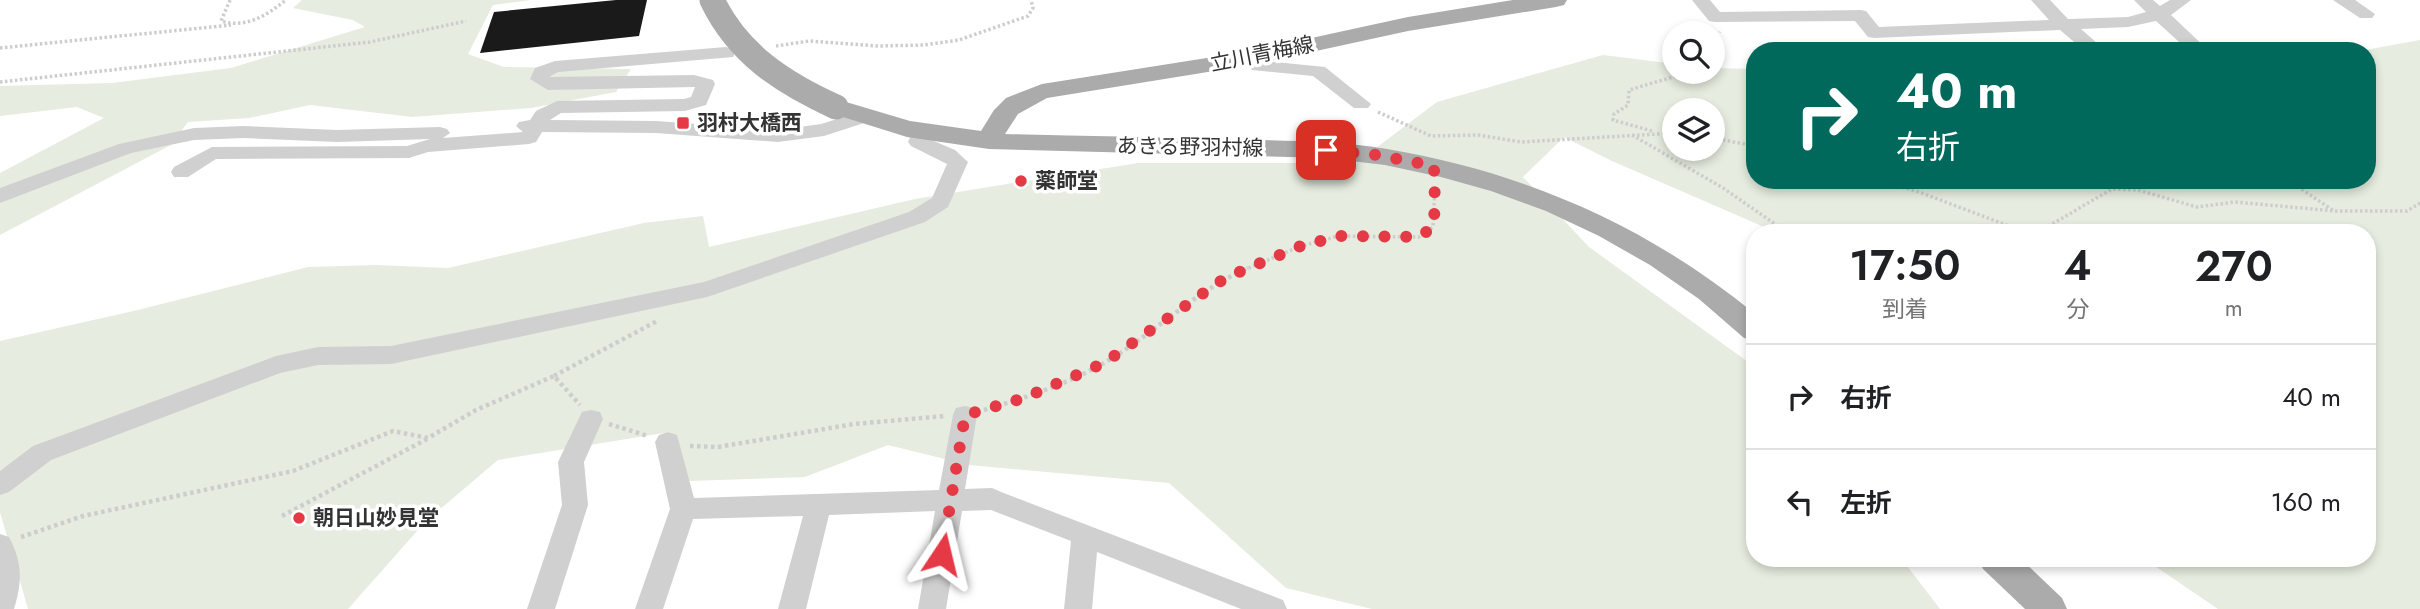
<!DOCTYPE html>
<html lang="ja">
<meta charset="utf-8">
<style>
body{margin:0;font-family:Jost,"Noto Sans JP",sans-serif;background:#f2f2f2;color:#202124;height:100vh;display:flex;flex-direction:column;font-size:26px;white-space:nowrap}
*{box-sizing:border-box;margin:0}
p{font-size:23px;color:#757577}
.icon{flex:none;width:38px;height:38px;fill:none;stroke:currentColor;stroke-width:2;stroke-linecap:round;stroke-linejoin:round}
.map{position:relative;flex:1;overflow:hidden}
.drawer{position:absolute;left:1746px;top:224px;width:630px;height:343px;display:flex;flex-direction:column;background:#fff;border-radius:28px;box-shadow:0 4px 10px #0003}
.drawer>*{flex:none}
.top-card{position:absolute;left:1746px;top:42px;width:630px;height:147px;border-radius:28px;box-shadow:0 4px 10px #0003;background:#00695c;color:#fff;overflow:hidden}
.buttons{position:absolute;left:1662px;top:21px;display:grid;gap:14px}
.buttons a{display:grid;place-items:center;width:63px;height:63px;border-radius:50%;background:#fff;box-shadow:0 4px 10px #0003;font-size:35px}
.pin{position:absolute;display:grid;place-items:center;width:60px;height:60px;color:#fff;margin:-30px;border-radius:14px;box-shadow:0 4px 10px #0006}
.me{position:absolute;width:77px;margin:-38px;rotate:10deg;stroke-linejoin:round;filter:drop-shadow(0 0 5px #0008)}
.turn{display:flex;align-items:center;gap:24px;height:147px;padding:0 35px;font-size:32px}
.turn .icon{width:91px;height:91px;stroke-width:2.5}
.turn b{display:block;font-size:49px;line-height:60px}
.eta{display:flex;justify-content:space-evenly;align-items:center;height:119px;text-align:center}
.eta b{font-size:42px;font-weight:600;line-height:49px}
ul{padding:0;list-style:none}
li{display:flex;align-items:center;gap:21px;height:105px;padding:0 35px;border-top:2px solid #e0e0e0}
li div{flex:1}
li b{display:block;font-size:26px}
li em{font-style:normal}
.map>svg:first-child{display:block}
.green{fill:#e6ecdf;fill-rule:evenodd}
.building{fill:#1a1a1a}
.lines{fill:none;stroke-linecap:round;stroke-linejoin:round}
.path-far1{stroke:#cdcdcd;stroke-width:3.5;stroke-dasharray:2.5 2.5;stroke-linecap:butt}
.path{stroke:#cdcdcd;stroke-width:4.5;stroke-dasharray:3.5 3.5;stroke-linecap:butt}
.minor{fill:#d0d0d0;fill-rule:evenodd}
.major{fill:#ababab;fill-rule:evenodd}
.major-bridge{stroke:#ababab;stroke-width:25}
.route{stroke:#e63946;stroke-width:12;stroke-dasharray:0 21.6}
.poi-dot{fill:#e63946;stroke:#fff;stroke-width:2.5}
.labels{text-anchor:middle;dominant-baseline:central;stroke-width:7;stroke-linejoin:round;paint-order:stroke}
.street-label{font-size:21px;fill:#333;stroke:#fff}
.poi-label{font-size:21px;font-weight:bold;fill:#333;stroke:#fff;text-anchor:start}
</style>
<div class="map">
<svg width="2420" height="609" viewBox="0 0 2420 609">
<rect width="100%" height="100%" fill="#fff"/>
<!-- green -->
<g class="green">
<polygon points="302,0 531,0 493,5 468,54 504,67 631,69 616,92 531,108 412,117 310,105 249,118 188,122 171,145 0,235 0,173 104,118 77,107 0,116 0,86 112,83 231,68 365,27 353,20 293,8"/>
<path d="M2420 40V609H2218L2143 558H2368V233H1778L1612 161 1564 137 1523 177 1589 247 1755 367V558H1901L1940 609H1372L1286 588 1169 483 969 465 888 445 805 477 688 481 670 432 498 460 425 522 348 609H28L0 512V341L138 310 308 267 376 265 448 268 644 223 703 216 709 247 915 199 1138 163H1356L1437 102 1603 55 1675 64V72H1713V68L1755 69V180H2368V51H2360ZM1675 110H1713V149H1675Z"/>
</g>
<!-- building -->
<polygon class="building" points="616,0 647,0 639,36 480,53 494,12"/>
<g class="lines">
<!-- path-far1 -->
<g class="path-far1">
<path d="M230 0 221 21C246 29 267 15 286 0"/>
<polyline points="776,46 809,41 878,46 924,45 959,40 1028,16 1033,8 1031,0"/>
<polyline points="1713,46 1720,32"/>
<polyline points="0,48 231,25"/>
<polyline points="0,82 370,42 466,21"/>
<polyline points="1378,112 1431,136 1478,135 1521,142 1675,133"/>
<polyline points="1652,131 1613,120 1614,114 1628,105 1629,90 1690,72"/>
<polyline points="1632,135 1723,188 1788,233"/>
<polyline points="1713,138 1755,146"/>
<polyline points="1878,180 1919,192 2025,232 2047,227 2112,189 2138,190 2197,207 2235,202 2335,211 2407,211 2420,203"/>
<polyline points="2279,180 2291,182 2334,211"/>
<polyline points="1244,270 1301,246 1339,236 1419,237 1433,227 1435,186"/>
</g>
<!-- path -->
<g class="path">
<polyline points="554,376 659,320"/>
<path d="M984 410C1024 398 1068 384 1104 363 1154 334 1195 291 1248 268"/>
<polyline points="609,424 648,436"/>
<polyline points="690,446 718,447 854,424 945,416"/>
<polyline points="282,516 427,439"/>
<polyline points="21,537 83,516 293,471 393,431 428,438 476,410 554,376 580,405"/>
</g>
<!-- minor -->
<g class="minor">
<polygon points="1692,0 1710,0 1720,12 1860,10 1866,11 1879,27 2049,20 2031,0 2050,0 2068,19 2128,17 2146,12 2134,0 2153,0 2160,6 2170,0 2191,0 2171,15 2209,51 2189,51 2156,21 2128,27 2081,29 2106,51 2085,51 2060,30 1874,38 1868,37 1855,21 1715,22 1709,21"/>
<polygon points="2333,0 2355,0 2375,14 2372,18 2360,18"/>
<polygon points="726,47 733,49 735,53 733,57 558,72 549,77 694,75 713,80 715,84 706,105 685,111 561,113 550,120 656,121 778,130 821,124 863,111 870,113 873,117 870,121 824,136 778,142 656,133 542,132 536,142 529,144 428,152 409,158 216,159 188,177 174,177 171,172 174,167 212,147 407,146 430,139 337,142 243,138 194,140 131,153 0,203 0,188 119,144 194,128 243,126 337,130 440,127 447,129 450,133 443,138 523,132 516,126 519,122 530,120 536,111 557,101 684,99 691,97 695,87 548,90 530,79 535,68 555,61"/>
<polygon points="1251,52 1258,54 1264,61 1325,67 1371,104 1368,108 1354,108 1313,76 1252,70 1242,58"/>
<polygon points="921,126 928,128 931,132 929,139 955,150 968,162 948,207 925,222 707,297 391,364 318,365 280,373 51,460 9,492 0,495 0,471 33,446 276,356 318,347 391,346 704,282 909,212 932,198 947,164 911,146 908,142 914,128"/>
<polygon points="965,406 974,408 977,415 965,489 992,488 1001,492 1283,600 1287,609 1241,609 1097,552 1092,609 1064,609 1071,541 991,510 962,511 946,609 918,609 935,511 829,515 806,609 778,609 803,516 693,519 663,609 635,609 670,509 655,442 659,435 668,432 677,435 694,498 939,490 953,415 956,408"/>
<polygon points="591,410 600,412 603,419 584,462 588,505 555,609 527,609 562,505 558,462 582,412"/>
<path d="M0 534 9 537C23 564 22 582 14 609H0Z"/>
</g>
<!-- major -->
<g class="major">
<path d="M1513 0H1567L1564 5 1556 7 1408 31 1251 65 1047 98 1018 114 1005 134C1078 136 1150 137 1223 139 1277 141 1333 140 1387 149 1524 172 1648 226 1755 314V341L1744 338 1699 299 1650 265 1599 236 1546 211 1491 191 1441 177 1385 165 1326 158 989 149 907 137 827 112 823 107 827 102 836 99 910 121 981 131 994 110 1006 98 1042 84 1251 51 1408 17Z"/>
<polygon points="1978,558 2020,558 2062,598 2067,609 2025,609 1983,569"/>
</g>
<!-- major-bridge -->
<path class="major-bridge" d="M712 0C738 54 783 83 836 107"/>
</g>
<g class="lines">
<!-- route -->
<polyline class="route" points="942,554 965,415 1024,398 1104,363 1225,278 1301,246 1339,236 1419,237 1433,227 1435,207 1434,166 1377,155 1326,150"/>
</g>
<!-- markers -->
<g class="poi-dot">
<rect x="676" y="116" width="14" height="14" rx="3.5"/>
<circle cx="1021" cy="181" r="7"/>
<circle cx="299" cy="518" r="7"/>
</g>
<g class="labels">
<!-- street labels -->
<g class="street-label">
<text transform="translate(1262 54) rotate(-11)">立川青梅線</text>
<text transform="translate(1190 147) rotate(1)">あきる野羽村線</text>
</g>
<!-- poi labels -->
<g class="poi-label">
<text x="697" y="123">羽村大橋西</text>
<text x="1035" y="181">薬師堂</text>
<text x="313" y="518">朝日山妙見堂</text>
</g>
</g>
</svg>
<div class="buttons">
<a><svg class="icon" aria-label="search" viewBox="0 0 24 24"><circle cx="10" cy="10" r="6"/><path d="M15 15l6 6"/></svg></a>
<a><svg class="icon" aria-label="layers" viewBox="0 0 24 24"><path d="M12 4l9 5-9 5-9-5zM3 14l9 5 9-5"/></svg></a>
</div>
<div class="pin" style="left:1326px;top:150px;background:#d93025"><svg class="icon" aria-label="arrive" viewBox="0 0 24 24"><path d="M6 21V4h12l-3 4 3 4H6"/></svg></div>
<svg class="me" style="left:942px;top:554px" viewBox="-20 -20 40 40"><path d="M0-17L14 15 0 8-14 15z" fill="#e63946" stroke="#fff" stroke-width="4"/></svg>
<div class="top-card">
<div class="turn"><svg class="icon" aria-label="right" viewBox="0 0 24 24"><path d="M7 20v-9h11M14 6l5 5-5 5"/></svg><div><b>40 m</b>右折</div></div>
</div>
<section class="drawer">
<div class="eta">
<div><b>17:50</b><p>到着</p></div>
<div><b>4</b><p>分</p></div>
<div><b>270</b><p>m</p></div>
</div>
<ul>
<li><svg class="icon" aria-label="right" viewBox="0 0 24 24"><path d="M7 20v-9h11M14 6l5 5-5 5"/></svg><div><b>右折</b></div><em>40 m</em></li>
<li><svg class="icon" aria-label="left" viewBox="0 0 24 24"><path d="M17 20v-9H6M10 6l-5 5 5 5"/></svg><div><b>左折</b></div><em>160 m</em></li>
</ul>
</section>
</div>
